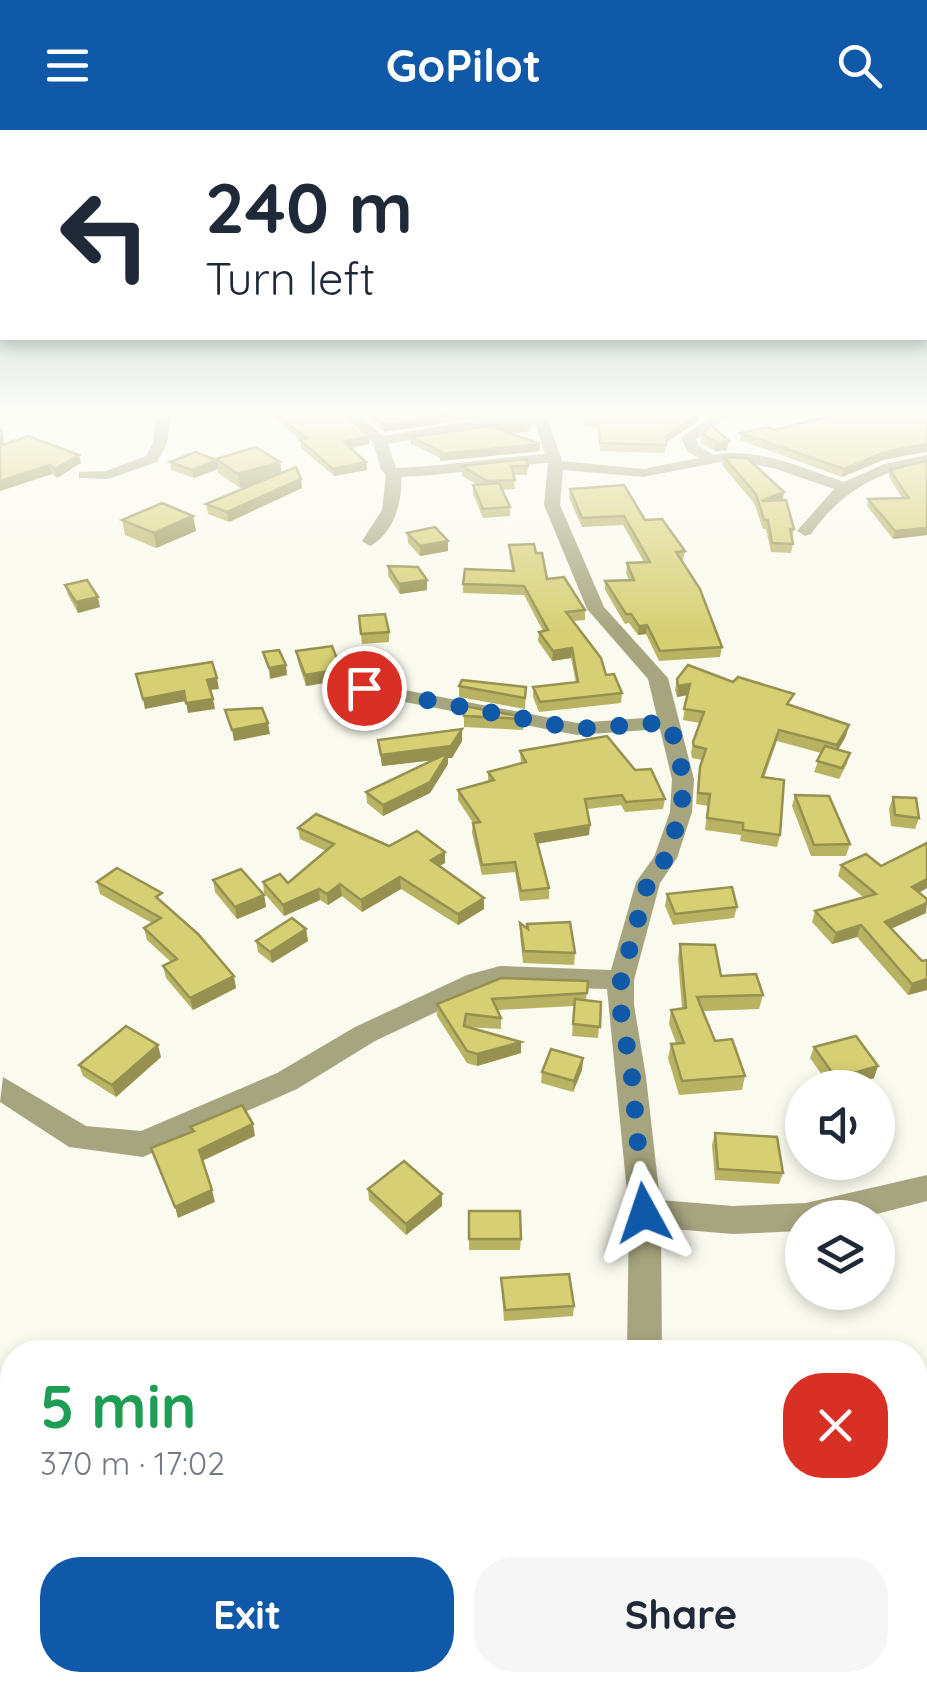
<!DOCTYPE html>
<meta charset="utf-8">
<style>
body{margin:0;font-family:Quicksand,sans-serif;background:#f6f6f7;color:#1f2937;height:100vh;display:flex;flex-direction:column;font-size:38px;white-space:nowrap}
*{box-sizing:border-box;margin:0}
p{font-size:32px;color:#747a83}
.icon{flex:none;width:55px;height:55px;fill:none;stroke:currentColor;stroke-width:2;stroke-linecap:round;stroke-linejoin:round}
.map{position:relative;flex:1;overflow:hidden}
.panel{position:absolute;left:0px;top:1210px;width:928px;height:352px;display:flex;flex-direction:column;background:#fff;border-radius:40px 40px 0 0;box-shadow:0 5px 15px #0003}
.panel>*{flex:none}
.guide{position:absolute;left:0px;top:0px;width:928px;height:210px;box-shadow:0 5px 15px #0003;background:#fff;color:#1f2937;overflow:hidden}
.fabs{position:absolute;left:785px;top:940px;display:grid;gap:20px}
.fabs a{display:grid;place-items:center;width:110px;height:110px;border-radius:50%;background:#fff;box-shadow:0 5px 15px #0003;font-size:50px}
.pin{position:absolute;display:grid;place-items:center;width:85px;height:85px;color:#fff;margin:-42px;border:5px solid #fff;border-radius:50%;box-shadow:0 2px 10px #0007}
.me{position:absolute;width:110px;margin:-55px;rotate:355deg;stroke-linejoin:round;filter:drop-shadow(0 0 8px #0008)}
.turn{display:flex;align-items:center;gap:35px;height:210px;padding:0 40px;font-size:45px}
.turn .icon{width:130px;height:130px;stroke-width:2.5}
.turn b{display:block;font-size:70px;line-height:85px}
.round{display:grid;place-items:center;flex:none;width:105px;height:105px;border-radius:40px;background:#f6f6f7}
.summary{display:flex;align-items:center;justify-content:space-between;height:170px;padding:0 40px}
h1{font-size:60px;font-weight:700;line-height:75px;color:#1e9e55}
.cta{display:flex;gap:20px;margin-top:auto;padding:20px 40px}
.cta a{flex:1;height:115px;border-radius:40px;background:#1059a8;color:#fff;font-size:40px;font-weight:700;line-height:115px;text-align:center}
.cta a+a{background:#f6f6f7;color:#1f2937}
header{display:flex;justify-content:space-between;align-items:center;height:130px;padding:0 40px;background:#1059a8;color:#fff;font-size:45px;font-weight:700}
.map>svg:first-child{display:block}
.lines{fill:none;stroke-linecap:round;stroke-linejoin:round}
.minor{fill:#a7a57f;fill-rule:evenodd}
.wall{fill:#b8b263}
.shaded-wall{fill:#969150}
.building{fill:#d6cf73;stroke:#969150;stroke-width:2.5}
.route{stroke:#1059a8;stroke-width:18;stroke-dasharray:0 32.4}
</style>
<header><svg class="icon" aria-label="menu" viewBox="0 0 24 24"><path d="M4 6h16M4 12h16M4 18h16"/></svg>GoPilot<svg class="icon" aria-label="search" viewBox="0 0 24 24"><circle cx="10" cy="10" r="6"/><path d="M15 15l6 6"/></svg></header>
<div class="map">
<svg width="927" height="1562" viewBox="0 0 927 1562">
<rect width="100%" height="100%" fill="#fafaef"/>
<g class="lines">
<!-- minor -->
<g class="minor">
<polygon points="157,284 171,284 167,313 157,332 108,349 79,348 79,342 106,341 146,326 153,313"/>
<path d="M343 284H358L383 306 468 291 546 284 562 331 643 339 699 328 687 321 681 308 715 284H732L696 309 698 316 714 325C757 316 804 339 844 352L884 334 927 325V333C876 342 841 362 811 404L805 406 797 401 834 359 773 338 730 330 643 347 563 340 560 375 604 477 668 548 694 649 692 682 677 728 660 753 634 850V875L646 947 660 1070 733 1076 806 1073 927 1045V1071L861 1088H802V1101L733 1104 661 1098 662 1222H627L629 1083 607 859 500 856 483 860 375 911 297 959 143 1027 69 1017 0 972 3 947 86 996 141 1001 277 943 355 897 467 845 500 836 611 840 636 752 654 727 670 682 672 649 660 599 577 605 363 564 353 558 363 552 577 593 657 587 648 549 587 479 544 375 548 333C498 336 451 345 401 347 403 372 393 404 370 416L362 411 382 380 386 345 381 340 373 312ZM535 293 545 324C495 328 446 336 396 338L388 314 468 299Z"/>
<polygon points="12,1476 12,1518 0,1519 0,1477"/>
<polygon points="647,1550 689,1550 691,1562 647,1562"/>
</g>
</g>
<!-- wall -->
<g class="wall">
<polygon points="267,284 345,284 369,306 369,314 350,318 366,332 367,340 334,346 301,318 301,310"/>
<polygon points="364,284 505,284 384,302"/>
<polygon points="590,284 708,284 666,313 665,323 600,321 598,299 584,296 584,288"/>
<polygon points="927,284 927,322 883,330 842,347 740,310 741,303"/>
<polygon points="530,294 530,301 510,303 540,314 540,321 440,331 440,328 411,314 411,307"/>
<polygon points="2,300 4,314 81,333 57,348 52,344 0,361"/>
<polygon points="702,304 727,320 715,321 701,313"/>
<polygon points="724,327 783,370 794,399 792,408 793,414 791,423 771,422 766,399 763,399 754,373 722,335"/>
<polygon points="217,330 280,332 281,343 302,358 229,392 208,384 206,374 260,352 240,358 218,343 218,339 194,348 171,340 170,332"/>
<polygon points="462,336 528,336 527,345 514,345 515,359 502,360 510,377 510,386 483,388 473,364 473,355 478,355 462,346"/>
<polygon points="927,337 927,405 893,409 867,376 868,369 902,368 889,347 890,340"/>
<polygon points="570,359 645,390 685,421 683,430 682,430 722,517 720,527 659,531 646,504 638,505 629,493 625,494 605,460 605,451 629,450 626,443 627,433 644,432 623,395 582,397 569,368"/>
<polygon points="193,386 196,401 156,418 125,405 122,390"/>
<polygon points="407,403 448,421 420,426 408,413"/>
<polygon points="509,415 536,423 547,449 585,480 585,490 573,491 606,545 622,563 621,573 539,582 533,567 533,557 576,553 571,528 552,531 538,511 539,502 543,501 524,465 463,463 463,454 512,441"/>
<polygon points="388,436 427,460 400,464 388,446"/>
<polygon points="65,455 100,477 78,483 68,465"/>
<polygon points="359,486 389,502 389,512 362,514"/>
<polygon points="296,521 341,539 342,550 306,556 298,532"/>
<polygon points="677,549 791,576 846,606 838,620 850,623 847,634 839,649 814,642 821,623 777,611 764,648 780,705 777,717 740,711 741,705 705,700 708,676 696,674 698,649 702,630 692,628 691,623 693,612 700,593 683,590 687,565 677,567 675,560"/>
<polygon points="459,556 526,557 525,579 459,567"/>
<polygon points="464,576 524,587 523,600 464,597"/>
<polygon points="378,610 462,611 452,628 448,628 448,634 430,663 383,686 367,673 366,662 433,630 382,636"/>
<polygon points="520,621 635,640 665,669 663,679 625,682 621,675 587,679 589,705 537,714 549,758 549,769 520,771 515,742 482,745 472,703 473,693 458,670 458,660 488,652 488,642 521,633"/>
<polygon points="795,665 850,714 846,726 811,726 792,676"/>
<polygon points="893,667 919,688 915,699 891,696 889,679"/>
<polygon points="298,698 389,716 445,722 445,733 440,736 484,768 484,779 458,795 401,759 362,782 342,766 328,775 320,770 284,786 264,763 263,752 288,753 326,721 300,709"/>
<polygon points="927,713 927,758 919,763 926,783 891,799 922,831 927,830 927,860 908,865 857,807 832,814 812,792 815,781 863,767 838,746 841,735 881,736"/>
<polygon points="213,750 264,765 266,777 237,789 215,762"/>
<polygon points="97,752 164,775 236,858 193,880 166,848 163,836 171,832 147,810 144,798 152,793 100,764"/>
<polygon points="667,764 737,777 734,788 673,795 665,776"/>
<polygon points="520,793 527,798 527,794 575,823 574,835 523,833 520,805"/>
<polygon points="306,799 308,811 272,833 258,822 256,811"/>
<polygon points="680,814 721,846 763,865 759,879 703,881 715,911 745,946 742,960 679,965 668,928 671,914 676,913 669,894 671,880 682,879 678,828"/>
<polygon points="588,851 586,870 601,872 598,908 572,906 574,876 498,880 501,888 501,899 466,897 521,912 521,923 477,936 467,933 437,886 437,874"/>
<polygon points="814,917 874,948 839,958 831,958 810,928"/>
<polygon points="161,927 116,967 83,946 79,935"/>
<polygon points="583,928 582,940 573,962 541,953 542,942"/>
<polygon points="715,1003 783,1043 779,1054 715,1050 712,1015"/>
<polygon points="368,1059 442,1064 442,1076 406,1105 369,1070"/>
<polygon points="469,1081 521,1109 520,1120 469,1120"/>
<polygon points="501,1148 574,1176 573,1186 504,1191"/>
</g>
<!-- shaded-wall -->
<g class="shaded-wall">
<polygon points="455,284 505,284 384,302 384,295"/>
<polygon points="698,284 697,292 665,313 666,306"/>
<polygon points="530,294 530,301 496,305 496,298"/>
<polygon points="369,306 369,314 344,320 344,312"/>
<polygon points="729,311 727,320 715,321 716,312"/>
<polygon points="540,314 540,321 440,331 440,324"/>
<polygon points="927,314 926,321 883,330 842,347 844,339 885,322"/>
<polygon points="79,325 81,333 57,348 55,339"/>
<polygon points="217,331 218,339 194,348 192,340"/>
<polygon points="280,332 282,346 240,358 238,344"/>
<polygon points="366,332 367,340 334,346 333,339"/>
<polygon points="50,335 52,344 0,361 0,351"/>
<polygon points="301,349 302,358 229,392 227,382"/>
<polygon points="784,362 783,370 761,371"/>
<polygon points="193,386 196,401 156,418 154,403"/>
<polygon points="927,398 927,405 893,409 895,401"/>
<polygon points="448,411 448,421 420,426 420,416"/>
<polygon points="427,450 427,460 400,464 399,454"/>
<polygon points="98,467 100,477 78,483 76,472"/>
<polygon points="647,495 646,504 638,505 639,496"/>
<polygon points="572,518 571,528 552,531 553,521"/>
<polygon points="286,535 287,545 270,549 269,538"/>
<polygon points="341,539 342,550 306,556 305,545"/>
<polygon points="217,548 219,559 209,560 207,550"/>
<polygon points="690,554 688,565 677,567 678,556"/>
<polygon points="184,561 186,571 145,579 143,569"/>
<polygon points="213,569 215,579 188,583 186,573"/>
<polygon points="268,593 270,604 234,611 232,600"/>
<polygon points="849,595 846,606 834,627 837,615"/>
<polygon points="462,599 462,611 452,628 448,628 448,634 430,663 383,686 383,675 444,629 382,636 381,625"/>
<polygon points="590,695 589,705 534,714 535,704"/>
<polygon points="445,722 445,733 431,741 431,730"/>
<polygon points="400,747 401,759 362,782 361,770"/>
<polygon points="927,749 927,758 908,769 912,757"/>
<polygon points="340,754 342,766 328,775 327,764"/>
<polygon points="319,759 320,770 284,786 283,775"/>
<polygon points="264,765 266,777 237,789 235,777"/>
<polygon points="484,768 484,779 458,795 458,784"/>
<polygon points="927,773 926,783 881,803 885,792"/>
<polygon points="861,795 857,807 832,814 836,803"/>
<polygon points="306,799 308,811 272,833 270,822"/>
<polygon points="234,846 236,858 193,880 190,868"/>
<polygon points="927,849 927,860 908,865 912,854"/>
<polygon points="521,912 521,923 477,936 477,924"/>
<polygon points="158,915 161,927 116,967 112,955"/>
<polygon points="583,928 582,940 573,962 574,951"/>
<polygon points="878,936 874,948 839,958 832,958 836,948"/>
<polygon points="253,994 255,1006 202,1031 199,1020"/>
<polygon points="212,1060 215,1072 178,1088 175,1077"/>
<polygon points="442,1064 442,1076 406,1105 406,1094"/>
</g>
<!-- building -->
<g class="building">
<polygon points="276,284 345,284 369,306 344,312 366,332 333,339 300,310 307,308"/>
<polygon points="372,284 455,284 384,295"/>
<polygon points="590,284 698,284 666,306 666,315 600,313 598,291 584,288"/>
<polygon points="838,284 927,284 927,314 885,322 844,339 741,303 769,297 774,300"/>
<polygon points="527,291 530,294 496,298 540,314 440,324 444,323 411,307"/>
<polygon points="711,295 729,311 716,312 702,304"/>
<polygon points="0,300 2,300 2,315 28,306 79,325 55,339 50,335 0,351"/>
<polygon points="256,317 280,332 238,344 216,329"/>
<polygon points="195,322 217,330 192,340 170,332"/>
<polygon points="724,327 747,328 784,362 761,371 786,370 794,399 790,399 793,414 772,413 768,390 764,390 756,364"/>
<polygon points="526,329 528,336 511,336 515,350 487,351 462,336"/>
<polygon points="925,331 927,337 927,398 895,401 868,369 909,368 890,340"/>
<polygon points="296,337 301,349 227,382 206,374"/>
<polygon points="499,353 510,377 483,379 473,355"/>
<polygon points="624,355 645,390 662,389 685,421 676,422 700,459 722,517 660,521 647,495 639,496 631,484 626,484 605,451 634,450 627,433 650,432 624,386 582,388 570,359"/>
<polygon points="162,373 193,386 154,403 122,390"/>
<polygon points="435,397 448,411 420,416 407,403"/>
<polygon points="534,414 536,423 542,423 547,449 564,447 585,480 566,482 601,528 606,545 614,544 622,563 540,572 533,557 578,552 572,518 553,521 539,502 548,500 524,456 463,454 465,439 514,441 509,415"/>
<polygon points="388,436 418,437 427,450 399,454"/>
<polygon points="87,450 98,467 76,472 65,455"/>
<polygon points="385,484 389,502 361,504 359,486"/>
<polygon points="332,516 341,539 305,545 296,521"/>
<polygon points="279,520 286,535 269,538 263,522"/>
<polygon points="212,532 217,548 207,550 213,569 186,573 184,561 143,569 136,544"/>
<polygon points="688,535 733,552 738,547 794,564 787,574 849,595 837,615 779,600 762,647 784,650 780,705 743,700 743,693 707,688 710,664 698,663 700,637 706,619 694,616 693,612 704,582 684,579 690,554 678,556 677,549"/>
<polygon points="462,550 526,557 525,568 459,556"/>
<polygon points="464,576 524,587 524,589 464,586"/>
<polygon points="262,578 268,593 232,600 225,580"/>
<polygon points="462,599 451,616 381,625 378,610"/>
<polygon points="607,606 635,640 651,639 665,669 626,672 622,665 585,669 590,695 535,704 549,758 521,761 515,732 482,735 473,693 480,692 458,660 494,650 488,642 526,632 520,621"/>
<polygon points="825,616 850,623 842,638 817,631"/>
<polygon points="448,623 430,652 383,675 366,662"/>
<polygon points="795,665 829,666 850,714 814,715"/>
<polygon points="893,667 916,668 919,688 895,685"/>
<polygon points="316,684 389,716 417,701 445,722 431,730 484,768 458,784 400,747 361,770 340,754 327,764 319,759 283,775 263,752 280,744 288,753 334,714 298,698"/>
<polygon points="927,713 927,749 912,757 927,769 927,773 885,792 922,831 927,830 927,849 912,854 861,795 836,803 815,781 876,764 841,735 866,724 881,736"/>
<polygon points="117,738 162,763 156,767 198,804 234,846 190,868 163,836 177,829 144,798 161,788 97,752"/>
<polygon points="241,739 264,765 235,777 213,750"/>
<polygon points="732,757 737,777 675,784 667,764"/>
<polygon points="292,788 306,799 270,822 256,811"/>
<polygon points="570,792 575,823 524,821 520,793 528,799 527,794"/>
<polygon points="680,814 715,815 721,846 756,844 763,865 697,867 715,911 732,909 745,946 682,951 671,914 684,913 671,880 686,878"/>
<polygon points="501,848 588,851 587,863 492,869 501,888 466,884 464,896 521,912 477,924 467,921 437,874"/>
<polygon points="575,869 601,872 600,897 573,894"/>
<polygon points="126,896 158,915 112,955 79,935"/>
<polygon points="856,906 878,936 836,948 814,917"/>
<polygon points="551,919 583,928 574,951 542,942"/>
<polygon points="242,975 253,994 199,1020 212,1060 175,1077 151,1018 194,1001 190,997"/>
<polygon points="715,1003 777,1007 783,1043 718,1039"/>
<polygon points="404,1031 442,1064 406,1094 368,1059"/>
<polygon points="469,1081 520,1081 521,1109 469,1109"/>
<polygon points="569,1144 574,1176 505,1180 501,1148"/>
</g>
<!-- sky -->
<linearGradient id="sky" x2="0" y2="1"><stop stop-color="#95b4ae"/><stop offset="0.56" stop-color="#fdfdf8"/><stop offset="1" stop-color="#fdfdf8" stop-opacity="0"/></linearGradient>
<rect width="927" height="503" fill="url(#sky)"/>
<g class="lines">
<!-- route -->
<polyline class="route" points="364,558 577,599 670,592 684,649 681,682 666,728 648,752 621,850 620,876 632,947 644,1083"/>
</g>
</svg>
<div class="fabs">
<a><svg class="icon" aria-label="sound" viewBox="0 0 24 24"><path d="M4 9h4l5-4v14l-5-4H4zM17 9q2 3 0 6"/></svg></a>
<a><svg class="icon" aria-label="layers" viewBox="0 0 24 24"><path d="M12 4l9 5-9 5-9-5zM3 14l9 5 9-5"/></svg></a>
</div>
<div class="pin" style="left:364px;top:558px;background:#d93025"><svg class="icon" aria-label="arrive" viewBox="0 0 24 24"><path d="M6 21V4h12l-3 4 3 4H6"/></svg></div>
<svg class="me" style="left:644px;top:1083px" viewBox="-20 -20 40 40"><path d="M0-17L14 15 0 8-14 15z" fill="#1059a8" stroke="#fff" stroke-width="4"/></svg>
<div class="guide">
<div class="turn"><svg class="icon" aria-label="left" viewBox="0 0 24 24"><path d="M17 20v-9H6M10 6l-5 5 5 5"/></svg><div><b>240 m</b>Turn left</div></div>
</div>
<section class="panel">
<div class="summary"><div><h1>5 min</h1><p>370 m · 17:02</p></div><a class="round" style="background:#d93025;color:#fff"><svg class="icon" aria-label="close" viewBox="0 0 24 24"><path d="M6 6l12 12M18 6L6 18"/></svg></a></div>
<div class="cta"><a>Exit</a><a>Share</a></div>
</section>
</div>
